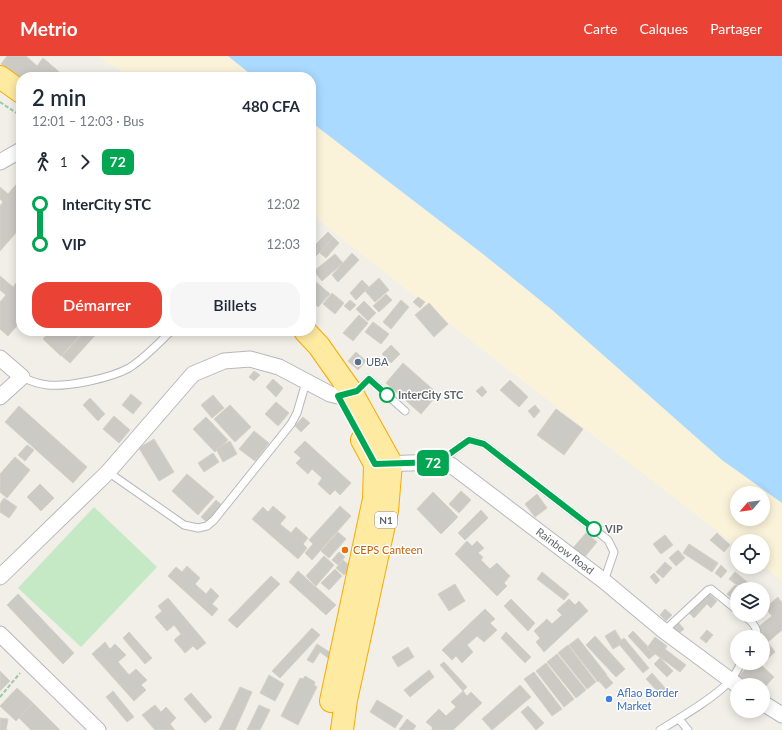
<!DOCTYPE html>
<html lang="fr">
<meta charset="utf-8">
<style>
:root{--surface:#fff;--page:#f6f6f7;--text:#1f2937;--muted:#747a83;--accent:#ea4335}
body{margin:0;font-family:Lato,sans-serif;background:var(--page);color:var(--text);height:100vh;display:flex;flex-direction:column;font-size:15px;white-space:nowrap}
*{box-sizing:border-box;margin:0}
p{font-size:13px;color:var(--muted)}
.icon{flex:none;width:22px;height:22px;fill:none;stroke:currentColor;stroke-width:2;stroke-linecap:round;stroke-linejoin:round}
.map{position:relative;flex:1;overflow:hidden}
.drawer{position:absolute;left:16px;top:16px;width:300px;height:264px;display:flex;flex-direction:column;background:var(--surface);border-radius:16px;box-shadow:0 2px 10px #0003}
.drawer>*{flex:none}
.badge{padding:0 8px;border-radius:6px;font-size:14px;line-height:26px}
.needle{width:26px;rotate:242deg}
.controls{position:absolute;left:730px;top:430px;display:grid;gap:8px}
.controls a{display:grid;place-items:center;width:40px;height:40px;border-radius:50%;background:var(--surface);box-shadow:0 2px 10px #0003;font-size:20px}
.map>.badge{position:absolute;translate:-50% -50%;box-shadow:0 0 0 2px #fff}
.legs{display:flex;align-items:center;gap:6px;height:44px;padding:0 16px;font-size:13px}
.legs p{margin-inline-start:auto}
.headline{display:flex;align-items:center;justify-content:space-between;height:68px;padding:0 16px}
h1{font-size:22px;font-weight:600;line-height:30px}
.cta{display:flex;gap:8px;margin-top:auto;padding:8px 16px}
.cta a{flex:1;height:46px;border-radius:16px;background:var(--accent);color:#fff;font-size:16px;font-weight:600;line-height:46px;text-align:center}
.cta a+a{background:var(--page);color:var(--text)}
ul{padding:0 16px;list-style:none}
li{display:flex;align-items:center;gap:14px;height:40px;font-size:15px}
li i{display:grid;place-items:center;width:6px;height:100%;margin:0 5px;background:currentColor}
li i::after{content:'';width:10px;height:10px;margin:-5px;border:3px solid;border-radius:50%;background:var(--surface)}
li p{margin-inline-start:auto}
li:first-child i{background:linear-gradient(#0000 50%,currentColor 0)}
li:last-child i{background:linear-gradient(currentColor 50%,#0000 0)}
header{display:flex;align-items:center;gap:24px;box-sizing:border-box;height:56px;padding:0 20px;background:var(--accent);color:#fff}
header strong{font-size:19px}
nav{display:flex;gap:22px;margin-inline-start:auto;font-size:14px}
.map>svg:first-child{display:block}
.green{fill:#c5e8c5}
.sand{fill:#fbf3d9;fill-rule:evenodd}
.water{fill:#aadaff}
.building{fill:#cccac5;stroke:#d6d1c6}
.lines{fill:none;stroke-linecap:round;stroke-linejoin:round}
.service-casing{stroke:#b5b8bc;stroke-width:9}
.minor-casing{stroke:#b5b8bc;stroke-width:17}
.trunk-casing{stroke:#f9ab00;stroke-width:24}
.path{stroke:#9cc7a9;stroke-width:2;stroke-dasharray:4 2;stroke-linecap:butt}
.service{stroke:#fff;stroke-width:7}
.minor{stroke:#fff;stroke-width:15}
.trunk{stroke:#feeaa1;stroke-width:22}
.line-1-casing{stroke:#fff;stroke-width:9}
.line-1{stroke:#00a651;stroke-width:6}
.service-dot{fill:#5c6f8a;stroke:#fff;stroke-width:1.5}
.stop-1-dot{fill:#fff;stroke:#00a651;stroke-width:2}
.food-dot{fill:#e8710a;stroke:#fff;stroke-width:1.5}
.shop-dot{fill:#3f7fe0;stroke:#fff;stroke-width:1.5}
.labels{text-anchor:middle;stroke-width:3;stroke-linejoin:round;paint-order:stroke}
.shield{fill:#fff;stroke:#8f9295;stroke-width:1}
.shield-label{font-size:10px;font-weight:bold;fill:#5f6368}
.service-label{font-size:11px;fill:#4e5e75;stroke:#fff;text-anchor:start}
.stop-label{font-size:11px;font-weight:bold;fill:#5f6368;stroke:#fff;text-anchor:start}
.food-label{font-size:11px;fill:#c56008;stroke:#fff;text-anchor:start}
.street-label{font-size:11px;fill:#5f6368;stroke:#fff}
.shop-label{font-size:11px;fill:#366cbe;stroke:#fff;text-anchor:start}
</style>
<header>
<strong>Metrio</strong>
<nav><a>Carte</a><a>Calques</a><a>Partager</a></nav>
</header>
<div class="map">
<svg width="782" height="674" viewBox="0 0 782 674">
<rect width="100%" height="100%" fill="#f1efe8"/>
<!-- green -->
<path class="green" d="M94,451L157,511L81,591L18,532Z"/>
<!-- sand -->
<g class="sand">
<path d="M98,0H228L254,21H128Z"/>
<path d="M311,66L483,198L551,253L722,404L782,447V525L763,510V485H737V490L502,309L311,158ZM737,437H763V463H737Z"/>
</g>
<!-- water -->
<path class="water" d="M228,0H782V447L722,404L551,253L483,198L311,66V21H254Z"/>
<!-- building -->
<g class="building">
<path d="M7,0H26L37,10L43,2L65,21H21V25L1,8Z"/>
<path d="M21,123V171L0,195V150L3,146L0,143V131L8,138Z"/>
<path d="M328,176L334,182L314,202L311,198V193Z"/>
<path d="M333,181L339,187L326,202L320,197Z"/>
<path d="M352,197L359,204L338,226L332,219Z"/>
<path d="M335,198L343,207L322,225L314,215Z"/>
<path d="M0,220L13,231L21,221V265L8,280L0,273V246L6,239L0,234Z"/>
<path d="M379,222L389,234L375,246L365,235Z"/>
<path d="M362,224L369,231L356,244L350,237Z"/>
<path d="M315,225L330,238L318,251L311,244V229Z"/>
<path d="M332,237L344,247L335,258L323,248Z"/>
<path d="M386,238L392,244L379,256L373,250Z"/>
<path d="M418,241L425,246L420,252L413,246Z"/>
<path d="M350,244L356,249L350,255L344,250Z"/>
<path d="M401,244L409,251L391,273L383,266Z"/>
<path d="M364,245L376,257L368,265L356,253Z"/>
<path d="M429,247L448,268L434,281L415,259Z"/>
<path d="M359,259L368,267L353,285L343,277Z"/>
<path d="M373,266L389,278L381,288L365,276Z"/>
<path d="M50,275H84L61,300L43,283Z"/>
<path d="M85,275H99L70,307L62,300Z"/>
<path d="M391,289L400,298L391,307L382,298Z"/>
<path d="M356,296L366,305L358,314L348,305Z"/>
<path d="M403,307L438,338L421,358L386,327Z"/>
<path d="M254,315L260,319L254,325L249,321Z"/>
<path d="M273,323L283,332L276,341L266,331Z"/>
<path d="M510,324L528,341L519,351L500,334Z"/>
<path d="M482,330L487,336L482,341L476,335Z"/>
<path d="M131,338L142,347L133,358L122,349Z"/>
<path d="M213,339L224,352L212,362L201,349Z"/>
<path d="M90,342L105,358L98,365L83,349Z"/>
<path d="M276,346L289,357L278,370L265,358Z"/>
<path d="M230,349L251,371L235,386L214,363Z"/>
<path d="M535,349L540,355L534,362L528,355Z"/>
<path d="M19,350L87,411L73,427L5,366Z"/>
<path d="M556,353L583,373L564,399L537,379Z"/>
<path d="M114,360L130,374L119,387L103,373Z"/>
<path d="M206,361L228,384L215,396L193,373Z"/>
<path d="M303,361L310,367L301,376L295,370Z"/>
<path d="M254,375L269,387L255,405L239,393Z"/>
<path d="M154,383L174,416L159,425L139,392Z"/>
<path d="M230,385L237,398L223,406L216,393Z"/>
<path d="M305,385L351,427L340,439L335,434L330,439L318,428L322,422L312,413L308,418L296,407L301,402L294,396Z"/>
<path d="M27,389L34,394L25,405L18,399Z"/>
<path d="M213,397L219,406L204,416L198,407Z"/>
<path d="M15,401L30,414L7,442L0,436V418Z"/>
<path d="M187,418L214,441L198,459L172,435Z"/>
<path d="M40,428L54,442L41,455L27,441Z"/>
<path d="M461,435L471,444L459,457L449,448Z"/>
<path d="M433,436L458,461L441,478L417,453Z"/>
<path d="M537,438L547,452L535,461L525,448Z"/>
<path d="M4,442L17,451L9,462L0,456V448Z"/>
<path d="M216,444L224,451L209,468L201,461Z"/>
<path d="M273,450L286,461L280,468L291,477L296,471L308,482L303,488L307,492L298,503L252,463L263,451L268,456Z"/>
<path d="M340,450L351,460L312,504L305,497L313,488L309,484Z"/>
<path d="M481,454L488,462L465,484L458,477Z"/>
<path d="M338,476L346,483L329,502L321,495Z"/>
<path d="M586,477L597,486L583,503L572,493Z"/>
<path d="M717,477L730,489L724,496L710,484Z"/>
<path d="M665,479L673,489L661,498L653,488Z"/>
<path d="M467,485L472,490L477,485L484,492L478,497L483,501L481,504L490,513L497,507L510,520L504,527L507,530L497,540L455,498Z"/>
<path d="M689,488L718,507L712,516L683,497Z"/>
<path d="M678,494L685,502L676,510L669,502Z"/>
<path d="M339,496L345,501L338,509L332,504Z"/>
<path d="M324,500L334,509L316,530L306,520Z"/>
<path d="M343,504L351,511L344,519L336,512Z"/>
<path d="M665,506L672,512L663,522L656,516Z"/>
<path d="M721,509L727,515L721,522L715,517Z"/>
<path d="M187,510L200,522L195,528L206,538L211,532L219,540L212,548L218,553L212,560L168,520L176,511L182,516Z"/>
<path d="M335,513L342,520L329,534L321,527Z"/>
<path d="M298,515L336,549L326,559L289,526Z"/>
<path d="M542,516L569,538L564,544L537,523Z"/>
<path d="M735,516L756,533H742L729,523Z"/>
<path d="M654,517L660,524L656,528L650,521Z"/>
<path d="M271,520L280,528L237,572L228,564Z"/>
<path d="M455,528L465,545L449,555L438,538Z"/>
<path d="M735,529L741,533H737L736,546L727,538Z"/>
<path d="M706,535L717,545L711,552L707,548L694,562L687,555Z"/>
<path d="M18,538L74,597L63,608L7,549Z"/>
<path d="M778,541L782,547V574L768,586L757,572L772,560L765,552Z"/>
<path d="M168,542L206,587L197,594L193,590L185,597L174,584L181,578L174,569L167,575L155,561L162,555L158,550Z"/>
<path d="M511,543L535,567L528,575L504,550Z"/>
<path d="M569,543L575,549L579,545L588,555L544,596L536,586L540,582L534,575L547,563L552,568L562,559L557,554Z"/>
<path d="M485,553L495,563L490,567L497,574L484,586L477,580L467,589L473,596L462,607L456,600L452,604L442,594Z"/>
<path d="M665,553L672,559L666,565L660,559Z"/>
<path d="M677,565L684,573L678,578L671,571Z"/>
<path d="M312,572L320,579L280,622L272,615Z"/>
<path d="M615,574L623,587L613,593L605,580Z"/>
<path d="M707,574L713,579L706,587L700,582Z"/>
<path d="M633,575L655,598L649,603L628,580Z"/>
<path d="M129,576L152,602L145,608L123,582Z"/>
<path d="M506,576L531,601L525,607L501,582Z"/>
<path d="M595,580L625,613L616,621L586,589Z"/>
<path d="M655,581L667,590L665,593L686,609L680,616L647,592Z"/>
<path d="M578,582L607,619L598,626L569,589Z"/>
<path d="M624,582L649,612L643,617L618,587Z"/>
<path d="M766,584L775,596L767,603L763,599V587Z"/>
<path d="M105,586L110,593L115,588L126,599L118,606L129,619L136,613L147,624L141,629L146,634L134,645L92,598Z"/>
<path d="M317,588L331,597L328,602L320,596L313,607L307,604Z"/>
<path d="M568,589L596,626L587,633L558,597Z"/>
<path d="M408,591L414,601L398,611L392,601Z"/>
<path d="M557,598L586,634L576,642L547,606Z"/>
<path d="M660,602L673,615L667,621L654,608Z"/>
<path d="M444,606L467,631L463,635L440,609Z"/>
<path d="M546,607L574,643L564,651L536,615Z"/>
<path d="M751,607H759L774,621L763,633V629H747L738,621Z"/>
<path d="M429,614L434,621L410,641L404,634Z"/>
<path d="M0,615L10,625L0,635Z"/>
<path d="M534,616L562,653L552,660L524,623Z"/>
<path d="M652,617L666,633L660,638L646,623Z"/>
<path d="M269,619L284,628L275,645L260,637Z"/>
<path d="M606,619L613,627L606,633L599,625Z"/>
<path d="M305,620L315,626L314,629L317,631L298,669L281,660L300,622L303,623Z"/>
<path d="M520,629L531,641L492,674L482,663Z"/>
<path d="M240,631L252,636L235,674H219Z"/>
<path d="M17,632L33,647L16,665L0,650Z"/>
<path d="M113,635L134,661L127,666L106,641Z"/>
<path d="M463,635L467,640L471,636L482,647L453,674H431L433,672L426,666L439,653L446,660L456,651L451,646Z"/>
<path d="M191,637L212,661L205,667L184,643Z"/>
<path d="M377,644L403,660L395,672L370,656Z"/>
<path d="M33,647L60,674H31L19,662Z"/>
<path d="M155,649L161,656L166,651L176,662L170,668L175,674H155L142,659Z"/>
<path d="M259,649L270,654L260,674H247Z"/>
<path d="M528,650L544,667L536,674L521,656Z"/>
<path d="M0,662L8,663L6,674H0Z"/>
<path d="M407,663L416,670L413,674H399Z"/>
</g>
<g class="lines">
<defs>
<g id="service">
<path d="M22,321C30,325 39,328 48,329C69,331 111,322 129,312C145,302 158,288 171,275"/>
<path d="M355,336L369,323L405,355"/>
<path d="M440,405L469,384L484,388L608,484L614,496L604,525"/>
<path d="M108,416L184,469L198,472L207,470L214,464L291,368L297,357L306,326"/>
<path d="M744,559C751,565 758,571 757,581"/>
<path d="M664,575L708,534L711,533L737,554"/>
<path d="M679,663L688,674"/>
<path d="M660,674C680,662 714,642 730,625C734,620 738,613 741,607"/>
</g>
<g id="minor">
<path d="M0,106L21,94"/>
<path d="M0,302L22,321L0,341"/>
<path d="M381,408L438,406L451,409L604,525L664,575L737,629"/>
<path d="M0,521L108,416L193,318L224,305L250,303L279,311L330,338L338,340L352,337"/>
<path d="M0,578L98,674"/>
<path d="M763,647L782,659"/>
</g>
<g id="trunk">
<path d="M0,21L21,36"/>
<path d="M305,275L319,290L352,337L391,407L387,455L346,644L342,674"/>
<path d="M331,645L374,443L375,408L362,384"/>
</g>
</defs>
<!-- service casing -->
<use href="#service" class="service-casing"/>
<!-- minor casing -->
<use href="#minor" class="minor-casing"/>
<!-- trunk casing -->
<use href="#trunk" class="trunk-casing"/>
<!-- path -->
<g class="path">
<path d="M0,46L21,60"/>
<path d="M0,641L20,617"/>
</g>
<!-- service -->
<use href="#service" class="service"/>
<!-- minor -->
<use href="#minor" class="minor"/>
<!-- trunk -->
<use href="#trunk" class="trunk"/>
</g>
<g class="lines">
<defs>
<path id="line-1" d="M387,339L369,323L357,335L338,340L375,408L438,406L469,384L484,388L594,473"/>
</defs>
<!-- line-1 casing -->
<use href="#line-1" class="line-1-casing"/>
<!-- line-1 -->
<use href="#line-1" class="line-1"/>
</g>
<!-- markers -->
<circle class="service-dot" cx="358" cy="306" r="4"/>
<g class="stop-1-dot">
<circle cx="387" cy="339" r="7"/>
<circle cx="594" cy="473" r="7"/>
</g>
<circle class="food-dot" cx="345" cy="494" r="4"/>
<circle class="shop-dot" cx="609" cy="643" r="4"/>
<g class="labels">
<!-- shield labels -->
<rect class="shield" x="375" y="456" width="22" height="16" rx="3"/>
<g class="shield-label">
<text x="386" y="468">N1</text>
</g>
<!-- service labels -->
<g class="service-label">
<text x="366" y="310">UBA</text>
</g>
<!-- stop labels -->
<g class="stop-label">
<text x="398" y="343">InterCity STC</text>
<text x="605" y="477">VIP</text>
</g>
<!-- food labels -->
<g class="food-label">
<text x="353" y="498">CEPS Canteen</text>
</g>
<!-- street labels -->
<g class="street-label">
<text transform="translate(565 495) rotate(37)" y="4">Rainbow Road</text>
</g>
<!-- shop labels -->
<g class="shop-label">
<text x="617" y="641">Aflao Border<tspan x="617" dy="13">Market</tspan></text>
</g>
</g>
</svg>
<div class="controls">
<a><svg class="needle" viewBox="-14 -14 28 28"><path d="M0-13l5 13h-10z" fill="#e53935"/><path d="M0 13l5-13h-10z" fill="#747a83"/></svg></a>
<a><svg class="icon" aria-label="locate" viewBox="0 0 24 24"><circle cx="12" cy="12" r="6"/><path d="M12 2v4M12 18v4M2 12h4M18 12h4"/></svg></a>
<a><svg class="icon" aria-label="layers" viewBox="0 0 24 24"><path d="M12 4l9 5-9 5-9-5zM3 14l9 5 9-5"/></svg></a>
<a>+</a>
<a>−</a>
</div>
<b class="badge" style="left:433px;top:407px;background:#00a651;color:#fff">72</b>
<section class="drawer">
<div class="headline"><div><h1>2 min</h1><p>12:01 – 12:03 · Bus</p></div><b>480 CFA</b></div>
<div class="legs"><svg class="icon" aria-label="walk" viewBox="0 0 24 24"><circle cx="13" cy="4" r="2"/><path d="M13 8l-2 6 4 7M11 14l-3 7M7 12l3-4h3l4 4"/></svg>1<svg class="icon" aria-label="forward" viewBox="0 0 24 24"><path d="M9 5l7 7-7 7"/></svg><b class="badge" style="background:#00a651;color:#fff">72</b></div>
<ul>
<li><i style="color:#00a651"></i><b>InterCity STC</b><p>12:02</p></li>
<li><i style="color:#00a651"></i><b>VIP</b><p>12:03</p></li>
</ul>
<div class="cta"><a>Démarrer</a><a>Billets</a></div>
</section>
</div>
